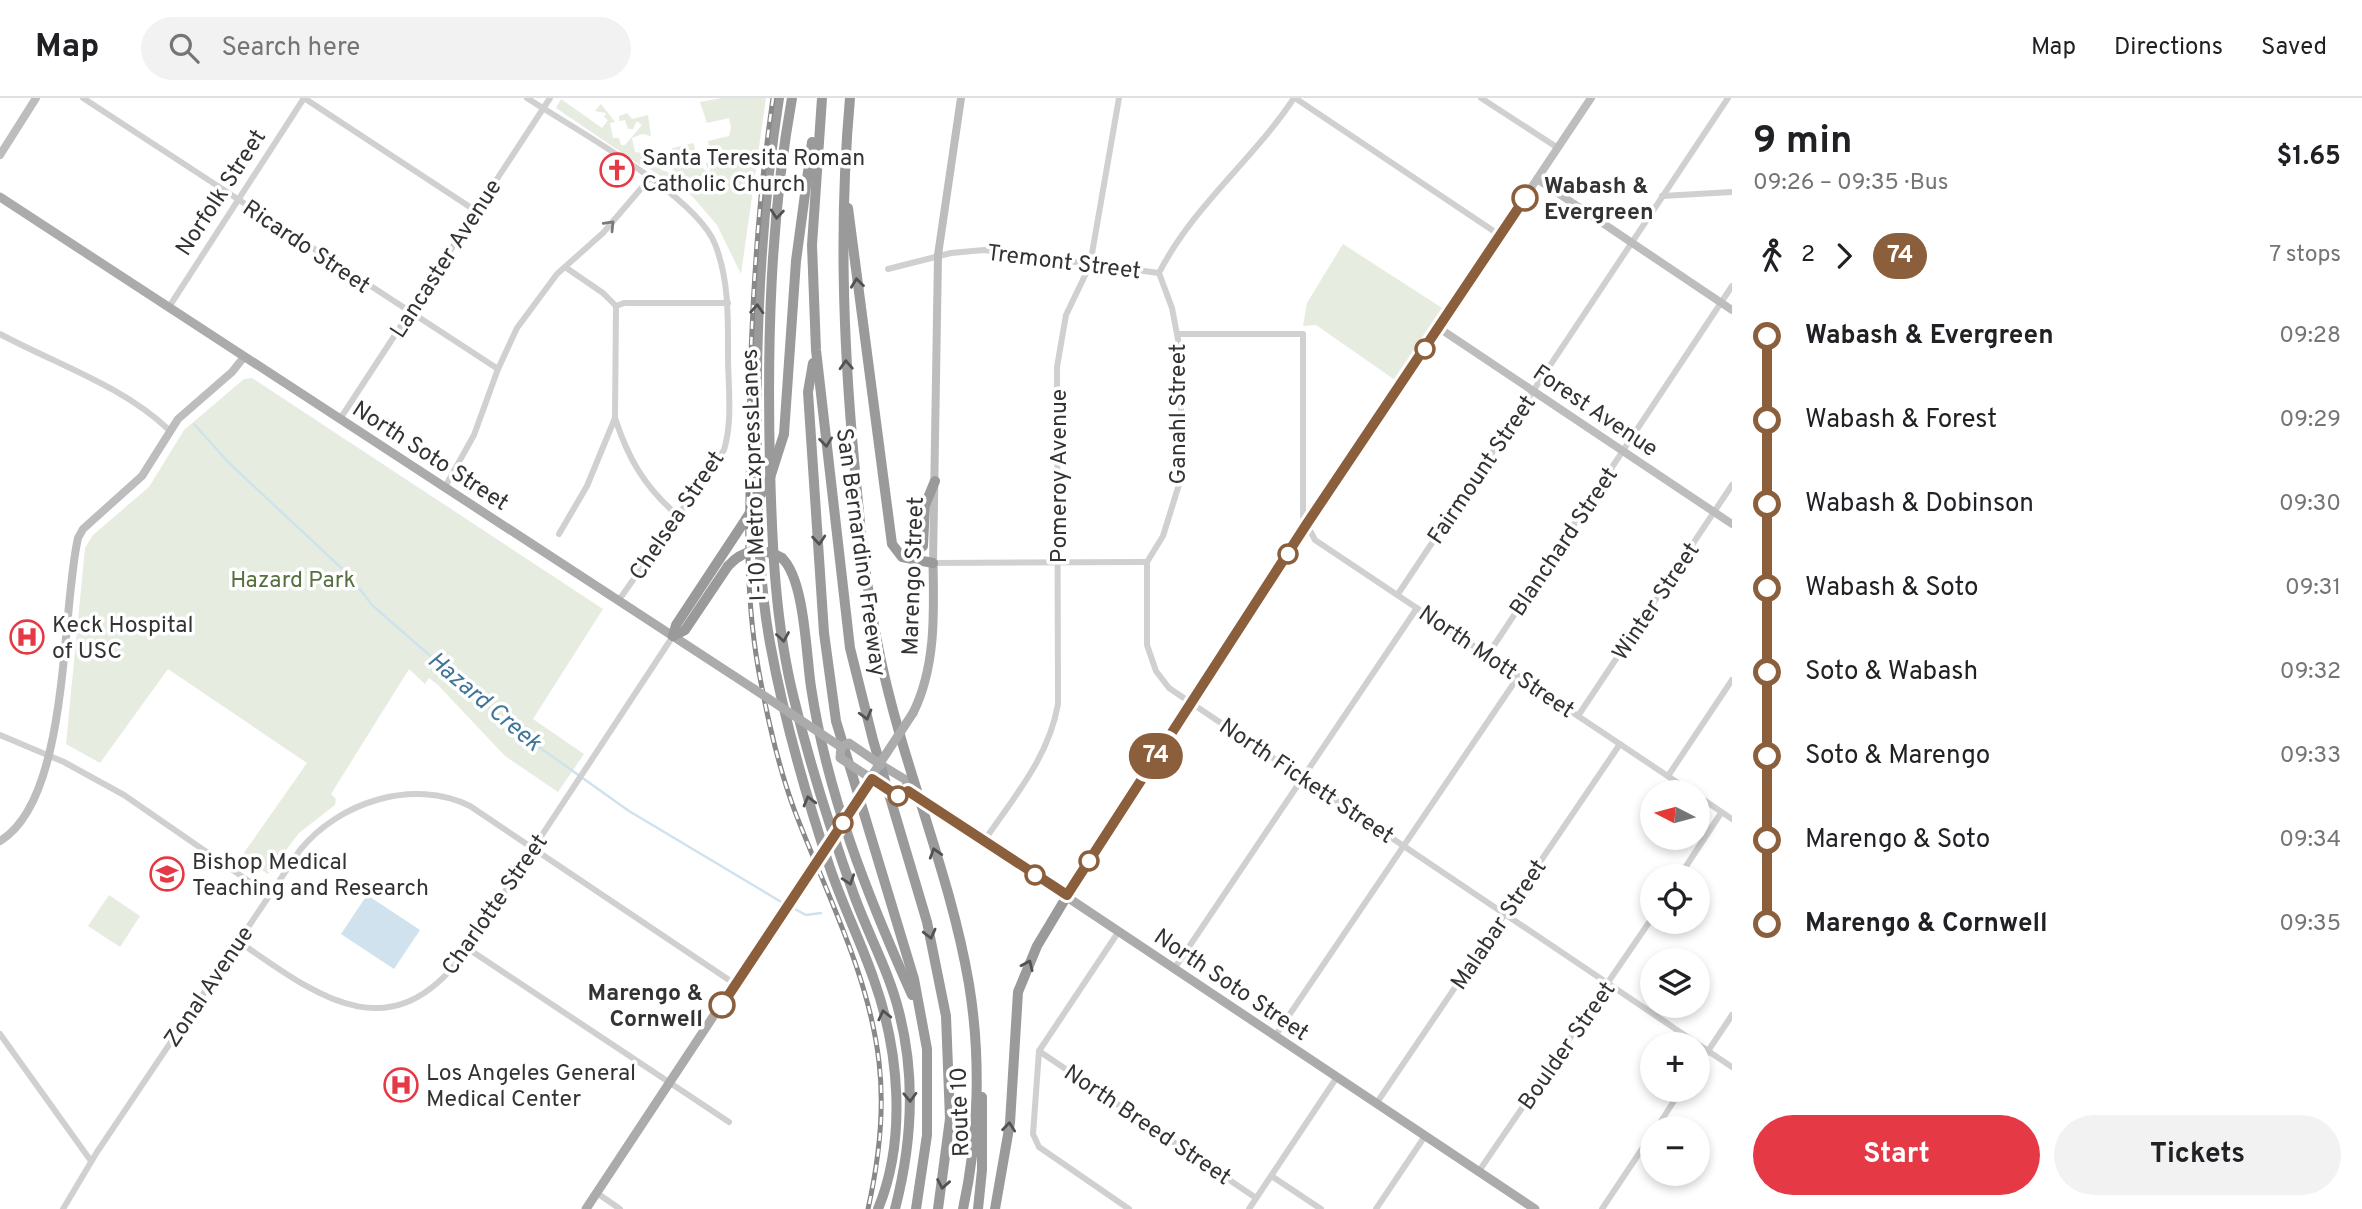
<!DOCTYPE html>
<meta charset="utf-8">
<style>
:root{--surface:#fff;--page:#f2f2f2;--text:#202124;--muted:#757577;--line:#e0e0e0;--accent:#e63946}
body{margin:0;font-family:Overpass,sans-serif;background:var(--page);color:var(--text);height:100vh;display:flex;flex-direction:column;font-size:26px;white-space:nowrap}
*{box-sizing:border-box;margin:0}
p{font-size:23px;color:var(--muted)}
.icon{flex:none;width:38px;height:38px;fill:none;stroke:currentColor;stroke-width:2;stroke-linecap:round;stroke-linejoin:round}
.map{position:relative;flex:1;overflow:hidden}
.sheet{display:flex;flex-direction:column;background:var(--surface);width:630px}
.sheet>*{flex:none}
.badge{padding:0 14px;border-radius:23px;font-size:24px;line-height:46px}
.needle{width:46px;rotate:276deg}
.controls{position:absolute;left:1640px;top:682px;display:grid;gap:14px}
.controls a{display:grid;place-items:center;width:70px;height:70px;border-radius:50%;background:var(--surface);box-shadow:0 4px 10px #0003;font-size:35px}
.map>.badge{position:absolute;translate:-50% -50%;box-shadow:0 0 0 4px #fff}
.legs{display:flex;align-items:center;gap:10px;height:77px;padding:0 21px;font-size:23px}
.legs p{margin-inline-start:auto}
.head{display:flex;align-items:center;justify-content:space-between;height:119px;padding:0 21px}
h1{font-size:38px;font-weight:700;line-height:52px}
.button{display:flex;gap:14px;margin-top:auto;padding:14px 21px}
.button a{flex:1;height:80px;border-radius:42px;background:var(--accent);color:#fff;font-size:28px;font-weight:700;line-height:80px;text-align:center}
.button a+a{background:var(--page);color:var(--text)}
ul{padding:0 21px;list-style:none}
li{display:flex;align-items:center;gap:24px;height:84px;font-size:26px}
li i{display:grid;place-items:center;width:10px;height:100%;margin:0 9px;background:currentColor}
li i::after{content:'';width:18px;height:18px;margin:-9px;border:5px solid;border-radius:50%;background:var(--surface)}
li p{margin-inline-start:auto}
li:first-child i{background:linear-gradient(#0000 50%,currentColor 0)}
li:last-child i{background:linear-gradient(currentColor 50%,#0000 0)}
header{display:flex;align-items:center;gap:42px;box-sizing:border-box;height:98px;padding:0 35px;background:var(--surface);border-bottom:2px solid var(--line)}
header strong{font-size:33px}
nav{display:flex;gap:38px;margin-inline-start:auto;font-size:24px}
.search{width:490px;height:63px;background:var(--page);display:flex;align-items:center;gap:18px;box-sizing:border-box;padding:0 24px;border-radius:38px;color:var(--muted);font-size:26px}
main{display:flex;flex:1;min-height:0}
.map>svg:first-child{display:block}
.green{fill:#e6ecdf}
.water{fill:#cfe2ee}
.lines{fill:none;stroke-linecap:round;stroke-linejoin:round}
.stream{stroke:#cfe2ee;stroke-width:2.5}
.street{stroke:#d0d0d0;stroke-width:6}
.secondary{stroke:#bdbdbd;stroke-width:8}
.primary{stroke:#ababab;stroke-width:9}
.highway{stroke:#9a9a9a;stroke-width:10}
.rail-casing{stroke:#888;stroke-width:5}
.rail{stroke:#fff;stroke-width:2.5;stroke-dasharray:8;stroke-linecap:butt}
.primary-bridge{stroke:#ababab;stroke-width:9}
.highway-bridge{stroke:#9a9a9a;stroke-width:10}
.oneway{stroke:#525252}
.oneway2{stroke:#7a7a7a}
.line-1-casing{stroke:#fff;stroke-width:16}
.line-1{stroke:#8b5e3c;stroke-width:10}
.stop-1-dot{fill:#fff;stroke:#8b5e3c;stroke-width:3.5}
.labels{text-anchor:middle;stroke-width:7;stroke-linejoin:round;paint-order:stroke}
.poi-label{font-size:23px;fill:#333;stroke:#fff;text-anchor:start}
.stop-label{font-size:23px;font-weight:bold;fill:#333;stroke:#fff;text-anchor:start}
.street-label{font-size:23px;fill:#333;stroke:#fff}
.park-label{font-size:23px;fill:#56703f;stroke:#fff}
.water-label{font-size:24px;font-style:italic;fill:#3f7597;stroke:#fff}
</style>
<header>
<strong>Map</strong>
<div class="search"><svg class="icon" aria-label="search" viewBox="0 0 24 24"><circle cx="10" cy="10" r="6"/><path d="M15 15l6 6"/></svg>Search here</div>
<nav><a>Map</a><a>Directions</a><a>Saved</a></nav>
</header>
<main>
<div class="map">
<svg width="1732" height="1111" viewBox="0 0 1732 1111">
<rect width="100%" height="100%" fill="#fff"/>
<!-- green -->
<g class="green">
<path d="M722,0H766L741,176L717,127L692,98L648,70L657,57L661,72L671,75L677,65L672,50L694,45L697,66H702L704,72L709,73L711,71L707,70L706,65L712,63L708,43L729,38L731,30L729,20L707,25L700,4Z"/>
<path d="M561,1L602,30L608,22L604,19L606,15L595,13L601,6L615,24L610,25L613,40H619L621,47H625L642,27L637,23L633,31H628L625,22L619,23V18L627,15L632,21L648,17L651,38L642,36L632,40L635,54L643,55L644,60L640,67L556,10Z"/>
<path d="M1343,146L1442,210L1395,282L1316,227L1303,228L1307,205Z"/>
<path d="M252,280L603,511L533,621L584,656L558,694L505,658L438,587L429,580L425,586L409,571L331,696L336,701L335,707L299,735L268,776L241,759L307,665L168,571L100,665L66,646L85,450L93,437L149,389L184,332L244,281Z"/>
<path d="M109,797L140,818L120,849L88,828Z"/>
</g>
<!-- water -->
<path class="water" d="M367,797L420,832L394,871L341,836Z"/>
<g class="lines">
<!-- stream -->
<g class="stream">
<path d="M194,326L229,365L350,478L372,507L515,632L629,713L783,805"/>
<path d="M789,808L806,817L821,815"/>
</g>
<!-- street -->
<g class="street">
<path d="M83,0L498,271"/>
<path d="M304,0L476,113"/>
<path d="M527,0C574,31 696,97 715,146C729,182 728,218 728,257C728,288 733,322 724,352L619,502"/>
<path d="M1294,0C1253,62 1193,108 1159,175L1172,210L1181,257V380L1163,438L1147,464V547L1156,573L1169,590L1732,969"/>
<path d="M1295,0L1501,138"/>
<path d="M1481,0L1558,50"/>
<path d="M1662,98L1732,94"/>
<path d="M565,169L603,195L616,208L624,205H728"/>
<path d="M888,171L951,155L984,152L1159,175"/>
<path d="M169,209L304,0"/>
<path d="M0,236C56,266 123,288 169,332"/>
<path d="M1178,236H1303V419L1315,442L1693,695"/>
<path d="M615,320C628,360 644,388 676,416"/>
<path d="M340,321L550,0"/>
<path d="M445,389L474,337L498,271L517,230L557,176L603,135L650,80"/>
<path d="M559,436L587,388L615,320L616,208"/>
<path d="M933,465L1147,464"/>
<path d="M1398,496L1728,0"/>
<path d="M1487,558L1732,188"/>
<path d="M1578,618L1732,387"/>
<path d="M0,637L64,664L124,697L269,797"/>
<path d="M1668,678L1732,582"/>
<path d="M1698,698L1732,721"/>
<path d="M984,743C1014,699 1049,659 1058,606L1057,269L1066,217L1090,167L1119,0"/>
<path d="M1679,779L1721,715"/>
<path d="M1119,833L1039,953L1033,1036L1039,1049L1129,1111"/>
<path d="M238,843C315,896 388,956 463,857L673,538"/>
<path d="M467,850L729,1024"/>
<path d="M1174,871L1417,510"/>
<path d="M0,936L91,1063"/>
<path d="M1275,938L1518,579"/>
<path d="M1039,953L1256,1100"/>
<path d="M1698,968L1732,917"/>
<path d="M1376,1006L1620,646"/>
<path d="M1656,1031L1681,992"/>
<path d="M1479,1073L1652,820"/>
<path d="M1273,1079L1321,1111"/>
<path d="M597,1095L620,1111"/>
<path d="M63,1111L97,1054L300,752C339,704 413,680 470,708L735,886"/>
<path d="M1249,1111L1337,979"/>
<path d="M1376,1111L1425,1038"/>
<path d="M1602,1111L1652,1036"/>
</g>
<!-- secondary -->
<g class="secondary">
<path d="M0,57L36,0"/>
<path d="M1537,81L1732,212"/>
<path d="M1439,230L1732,426"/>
<path d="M933,465L938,157L961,0"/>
<path d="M0,743C70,701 61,514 78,440L83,431L142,378L178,321L232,274L244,259"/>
<path d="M1067,798L1306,427L1591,0"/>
</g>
<!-- primary -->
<g class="primary">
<path d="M0,99L754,591"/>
<path d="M913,615C936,569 934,515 933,465"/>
<path d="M881,667L906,682L908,693"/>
<path d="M944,717L1535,1111"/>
<path d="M586,1111L769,834"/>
</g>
<!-- highway -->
<g class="highway">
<path d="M779,0C760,121 755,241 757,363C758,424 759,485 770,545C784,621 806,698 830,770C843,808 861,844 874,882C899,952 907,1041 878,1111"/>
<path d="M792,0C770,122 767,246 770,369C772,446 775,525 794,601C810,667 831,733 854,797C868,836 889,873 899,914C916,980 912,1046 895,1111"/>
<path d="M822,0L812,147L816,252L850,550L873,642L927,824L946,918L950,1021L938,1111"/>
<path d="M850,0C839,122 843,240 854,362C860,427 866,493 880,558C903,669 950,774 969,886C981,959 979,1038 963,1111"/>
<path d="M848,110L892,446L902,459L933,465"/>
<path d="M813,265L808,294L824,535L836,623L914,881L927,951V1037L916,1111"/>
<path d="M784,336L796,163L812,44"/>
<path d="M903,458L913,457L923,448L925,407L935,383"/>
<path d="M782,460C805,482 806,557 811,589C827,696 868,799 912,897"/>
<path d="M673,538L676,527L746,421"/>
<path d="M673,538L685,532L728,468"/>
<path d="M978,1111L982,1072V999"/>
<path d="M995,1111L1010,1025L1018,894L1037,848L1067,798"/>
</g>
<defs>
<path id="rail" d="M773,0C756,115 750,230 749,346C747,426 745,506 761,585C769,627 779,670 794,711C825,793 869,876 879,964C885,1014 879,1062 868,1111"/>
</defs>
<!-- rail casing -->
<use href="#rail" class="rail-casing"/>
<!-- rail -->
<use href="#rail" class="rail"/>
<!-- primary-bridge -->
<g class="primary-bridge">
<path d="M754,591L841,649L849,645L881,667"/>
<path d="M841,649L840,660L898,698L908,693L944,717"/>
<path d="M769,834L913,615"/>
</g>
<!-- highway-bridge -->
<g class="highway-bridge">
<path d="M746,421L769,383L784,336"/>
<path d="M728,468C743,451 762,449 782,460"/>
</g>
</g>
<!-- one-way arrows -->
<defs><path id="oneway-chevron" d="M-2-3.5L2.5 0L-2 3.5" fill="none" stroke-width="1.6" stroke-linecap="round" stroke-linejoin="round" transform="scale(1.75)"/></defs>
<g class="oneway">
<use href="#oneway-chevron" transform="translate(777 116) rotate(95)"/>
<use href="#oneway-chevron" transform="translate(857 185) rotate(-97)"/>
<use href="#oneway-chevron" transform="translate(757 211) rotate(-87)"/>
<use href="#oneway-chevron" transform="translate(846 267) rotate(-93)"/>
<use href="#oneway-chevron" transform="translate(826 344) rotate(84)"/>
<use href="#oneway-chevron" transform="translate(819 442) rotate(85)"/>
<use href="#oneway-chevron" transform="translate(783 539) rotate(81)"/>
<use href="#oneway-chevron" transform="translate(866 617) rotate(75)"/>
<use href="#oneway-chevron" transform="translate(809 703) rotate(-105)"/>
<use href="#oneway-chevron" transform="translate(935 755) rotate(-107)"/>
<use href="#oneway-chevron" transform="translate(849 782) rotate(71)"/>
<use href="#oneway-chevron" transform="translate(930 836) rotate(76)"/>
<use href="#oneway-chevron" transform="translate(1028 867) rotate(-66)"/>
<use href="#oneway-chevron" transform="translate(884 917) rotate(-103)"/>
<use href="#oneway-chevron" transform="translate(910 999) rotate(88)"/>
<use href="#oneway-chevron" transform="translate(1009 1029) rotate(-84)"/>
<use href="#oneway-chevron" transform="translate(943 1086) rotate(100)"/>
</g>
<use class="oneway2" href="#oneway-chevron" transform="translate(610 127) rotate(-46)"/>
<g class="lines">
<defs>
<path id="line-1" d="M722,907L872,681L898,698L908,693L1067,797L1306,427L1525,100"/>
</defs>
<!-- line-1 casing -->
<use href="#line-1" class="line-1-casing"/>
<!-- line-1 -->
<use href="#line-1" class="line-1"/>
</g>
<!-- icons -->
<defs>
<symbol id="church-ring" viewBox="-11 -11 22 22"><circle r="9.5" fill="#fff" stroke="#e63946" stroke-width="1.5"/><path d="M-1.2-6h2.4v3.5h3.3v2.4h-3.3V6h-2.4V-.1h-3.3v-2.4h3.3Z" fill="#e63946"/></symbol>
<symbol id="hospital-ring" viewBox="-11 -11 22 22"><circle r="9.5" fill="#fff" stroke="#e63946" stroke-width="1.5"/><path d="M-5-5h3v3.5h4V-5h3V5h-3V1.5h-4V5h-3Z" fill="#e63946"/></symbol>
<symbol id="university-ring" viewBox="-11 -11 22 22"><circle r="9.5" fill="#fff" stroke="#e63946" stroke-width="1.5"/><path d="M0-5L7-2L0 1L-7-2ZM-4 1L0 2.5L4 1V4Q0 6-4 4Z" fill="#e63946"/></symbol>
</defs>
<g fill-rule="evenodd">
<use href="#church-ring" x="598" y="53" width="38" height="38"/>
<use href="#hospital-ring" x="8" y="520" width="38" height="38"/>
<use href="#university-ring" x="148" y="757" width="38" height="38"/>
<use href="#hospital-ring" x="382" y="968" width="38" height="38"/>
</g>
<!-- markers -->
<g class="stop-1-dot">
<circle cx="1525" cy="100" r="12"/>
<circle cx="1425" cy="251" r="9"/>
<circle cx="1288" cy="456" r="9"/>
<circle cx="898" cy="698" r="9"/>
<circle cx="843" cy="725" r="9"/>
<circle cx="1089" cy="763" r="9"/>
<circle cx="1035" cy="777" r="9"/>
<circle cx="722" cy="907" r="12"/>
</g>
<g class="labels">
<!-- poi labels -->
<g class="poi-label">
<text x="642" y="67">Santa Teresita Roman<tspan x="642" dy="26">Catholic Church</tspan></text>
<text x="52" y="534">Keck Hospital<tspan x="52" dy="26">of USC</tspan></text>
<text x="192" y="771">Bishop Medical<tspan x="192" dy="26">Teaching and Research</tspan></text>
<text x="426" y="982">Los Angeles General<tspan x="426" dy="26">Medical Center</tspan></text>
</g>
<!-- stop labels -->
<g class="stop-label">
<text x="1544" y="95">Wabash &amp;<tspan x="1544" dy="26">Evergreen</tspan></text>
<text x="703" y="902" text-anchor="end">Marengo &amp;<tspan x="703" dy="26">Cornwell</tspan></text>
</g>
<!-- street labels -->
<g class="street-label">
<text transform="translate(220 94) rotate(-57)" y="8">Norfolk Street</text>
<text transform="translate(307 148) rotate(34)" y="8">Ricardo Street</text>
<text transform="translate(445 160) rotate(-57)" y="8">Lancaster Avenue</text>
<text transform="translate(1064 163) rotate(7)" y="8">Tremont Street</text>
<text transform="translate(1596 312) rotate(34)" y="8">Forest Avenue</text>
<text transform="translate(1177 316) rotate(-90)" y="8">Ganahl Street</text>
<text transform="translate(431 357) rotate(33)" y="8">North Soto Street</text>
<text transform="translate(1481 371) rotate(-56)" y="8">Fairmount Street</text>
<text transform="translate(753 377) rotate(-92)" y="8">I-10 Metro ExpressLanes</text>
<text transform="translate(1058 378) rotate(-90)" y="8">Pomeroy Avenue</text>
<text transform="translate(676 417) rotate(-56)" y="8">Chelsea Street</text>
<text transform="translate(1563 443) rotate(-56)" y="8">Blanchard Street</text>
<text transform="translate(862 454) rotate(82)" y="8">San Bernardino Freeway</text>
<text transform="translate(912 478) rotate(-88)" y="8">Marengo Street</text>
<text transform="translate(1655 503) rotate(-56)" y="8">Winter Street</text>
<text transform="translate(1497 563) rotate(34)" y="8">North Mott Street</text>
<text transform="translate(1307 682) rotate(34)" y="8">North Fickett Street</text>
<text transform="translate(494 806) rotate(-55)" y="8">Charlotte Street</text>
<text transform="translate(1498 826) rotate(-56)" y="8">Malabar Street</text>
<text transform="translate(1232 886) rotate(34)" y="8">North Soto Street</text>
<text transform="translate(208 888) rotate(-56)" y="8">Zonal Avenue</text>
<text transform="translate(1566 947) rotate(-55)" y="8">Boulder Street</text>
<text transform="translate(959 1014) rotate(-92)" y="8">Route 10</text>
<text transform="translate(1148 1026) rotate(34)" y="8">North Breed Street</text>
</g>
<!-- park labels -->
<g class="park-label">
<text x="293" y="489">Hazard Park</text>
</g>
<!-- water labels -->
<g class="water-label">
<text transform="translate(485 603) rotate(40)" y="8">Hazard Creek</text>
</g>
</g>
</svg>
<div class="controls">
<a><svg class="needle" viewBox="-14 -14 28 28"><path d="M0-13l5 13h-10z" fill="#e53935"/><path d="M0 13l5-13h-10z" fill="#757577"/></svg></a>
<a><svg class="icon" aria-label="locate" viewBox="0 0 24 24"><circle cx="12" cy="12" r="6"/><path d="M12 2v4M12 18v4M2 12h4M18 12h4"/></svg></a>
<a><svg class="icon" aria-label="layers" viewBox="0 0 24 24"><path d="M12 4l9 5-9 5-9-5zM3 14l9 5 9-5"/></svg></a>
<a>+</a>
<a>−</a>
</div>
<b class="badge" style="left:1156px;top:658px;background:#8b5e3c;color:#fff">74</b>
</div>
<section class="sheet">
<div class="head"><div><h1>9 min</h1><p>09:26 – 09:35 · Bus</p></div><b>$1.65</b></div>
<div class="legs"><svg class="icon" aria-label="walk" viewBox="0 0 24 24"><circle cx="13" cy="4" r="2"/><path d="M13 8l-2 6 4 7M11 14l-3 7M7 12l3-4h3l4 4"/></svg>2<svg class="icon" aria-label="forward" viewBox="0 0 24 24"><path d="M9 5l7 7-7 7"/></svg><b class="badge" style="background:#8b5e3c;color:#fff">74</b><p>7 stops</p></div>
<ul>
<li><i style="color:#8b5e3c"></i><b>Wabash &amp; Evergreen</b><p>09:28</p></li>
<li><i style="color:#8b5e3c"></i><span>Wabash &amp; Forest</span><p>09:29</p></li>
<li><i style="color:#8b5e3c"></i><span>Wabash &amp; Dobinson</span><p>09:30</p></li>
<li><i style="color:#8b5e3c"></i><span>Wabash &amp; Soto</span><p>09:31</p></li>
<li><i style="color:#8b5e3c"></i><span>Soto &amp; Wabash</span><p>09:32</p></li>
<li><i style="color:#8b5e3c"></i><span>Soto &amp; Marengo</span><p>09:33</p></li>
<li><i style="color:#8b5e3c"></i><span>Marengo &amp; Soto</span><p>09:34</p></li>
<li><i style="color:#8b5e3c"></i><b>Marengo &amp; Cornwell</b><p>09:35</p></li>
</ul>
<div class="button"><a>Start</a><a>Tickets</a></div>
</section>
</main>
